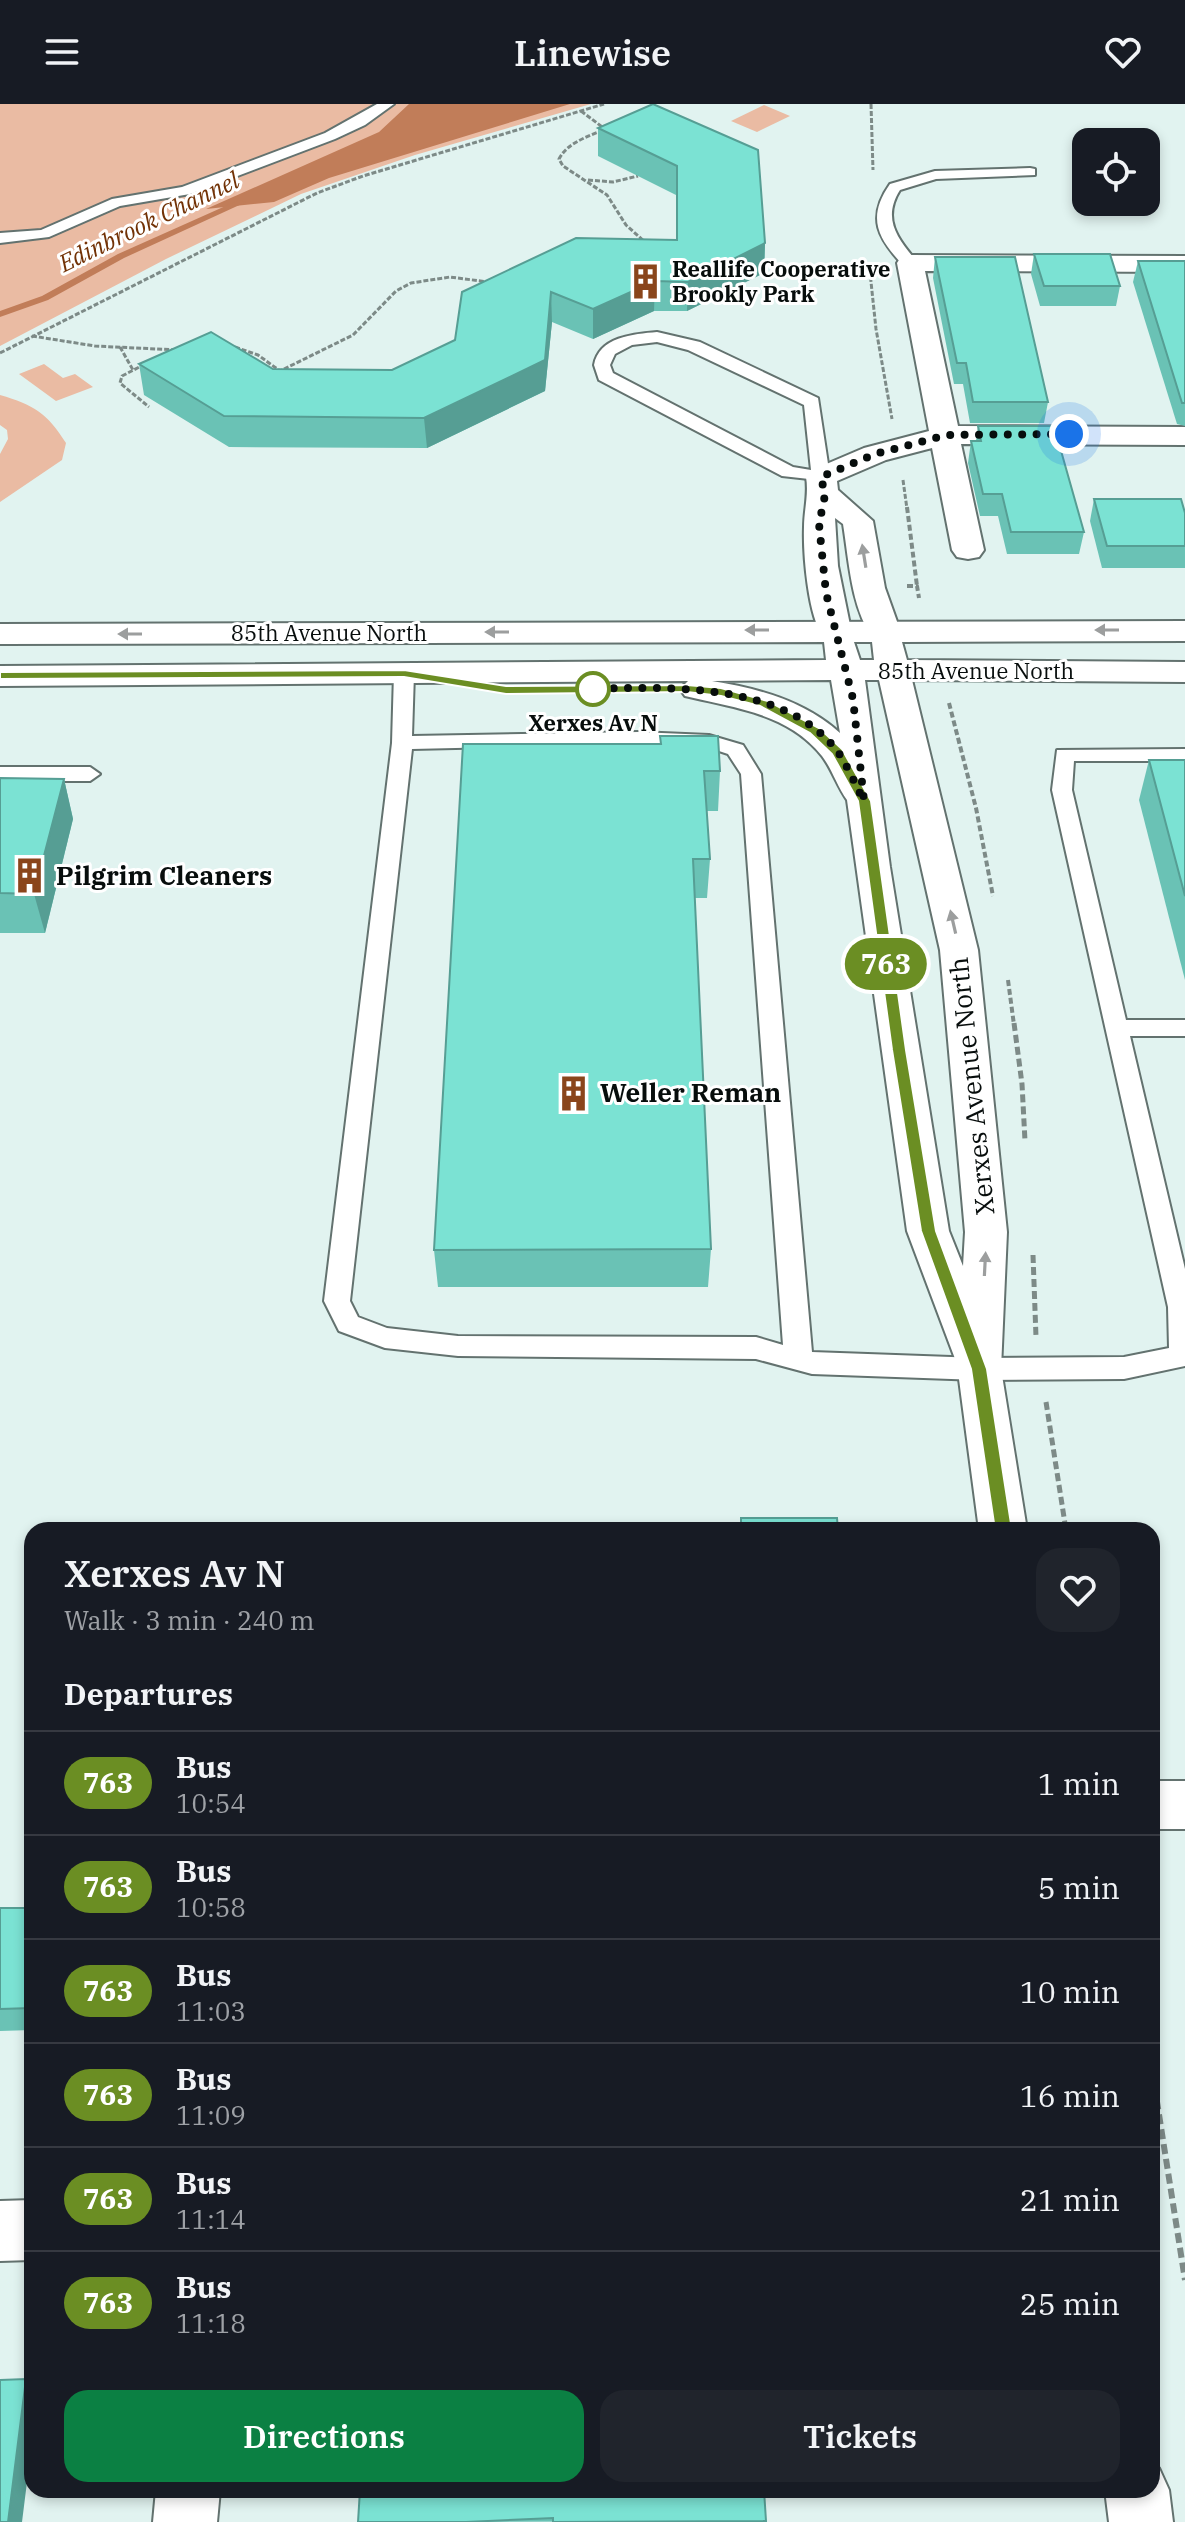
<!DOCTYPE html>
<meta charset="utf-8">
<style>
:root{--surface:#171b24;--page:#20242c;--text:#f1f3f6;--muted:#9ea1a6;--line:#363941;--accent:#0b8043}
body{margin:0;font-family:"IBM Plex Serif",serif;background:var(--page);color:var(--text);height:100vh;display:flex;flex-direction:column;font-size:30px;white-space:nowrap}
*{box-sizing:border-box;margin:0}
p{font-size:26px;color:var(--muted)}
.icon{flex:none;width:44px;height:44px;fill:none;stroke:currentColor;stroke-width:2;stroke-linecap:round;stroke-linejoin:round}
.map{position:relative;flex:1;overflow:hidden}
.drawer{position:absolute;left:24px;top:1418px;width:1136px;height:976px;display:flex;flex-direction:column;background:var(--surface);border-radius:24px;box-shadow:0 4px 12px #0003}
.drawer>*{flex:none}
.badge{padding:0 16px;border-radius:26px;font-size:28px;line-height:52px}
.tools{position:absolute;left:1072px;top:24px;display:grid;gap:16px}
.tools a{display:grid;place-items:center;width:88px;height:88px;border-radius:16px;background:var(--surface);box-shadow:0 4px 12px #0003;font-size:40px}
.you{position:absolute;width:40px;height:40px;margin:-20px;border:6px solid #fff;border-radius:50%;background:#1a73e8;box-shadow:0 0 0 12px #1a73e833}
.map>.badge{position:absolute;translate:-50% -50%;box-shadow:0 0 0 4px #fff}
h2{padding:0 40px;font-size:30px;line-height:72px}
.round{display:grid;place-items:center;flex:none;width:84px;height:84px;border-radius:24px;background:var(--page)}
.head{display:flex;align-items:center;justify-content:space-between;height:136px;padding:0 40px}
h1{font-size:38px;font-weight:600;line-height:60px}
.button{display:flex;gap:16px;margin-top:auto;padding:16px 40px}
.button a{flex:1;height:92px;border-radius:24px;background:var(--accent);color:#fff;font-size:32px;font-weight:600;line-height:92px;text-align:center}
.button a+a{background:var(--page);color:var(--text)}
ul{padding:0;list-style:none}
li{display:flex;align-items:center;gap:24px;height:104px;padding:0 40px;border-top:2px solid var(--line)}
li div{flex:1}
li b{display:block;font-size:30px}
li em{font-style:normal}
li .badge{min-width:88px;font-weight:700;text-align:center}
header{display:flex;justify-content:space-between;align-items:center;height:104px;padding:0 40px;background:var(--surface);font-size:36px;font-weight:600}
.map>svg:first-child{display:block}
.green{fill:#eabba3}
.water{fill:#c17d59}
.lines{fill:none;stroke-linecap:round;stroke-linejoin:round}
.stream{fill:#c17d59;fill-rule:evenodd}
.lane-casing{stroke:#63726f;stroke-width:4}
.street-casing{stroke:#63726f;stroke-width:4}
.secondary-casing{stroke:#63726f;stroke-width:4}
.path-far3{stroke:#7d8a87;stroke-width:3;stroke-dasharray:5 2;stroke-linecap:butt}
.path-far2{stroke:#7d8a87;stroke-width:4;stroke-dasharray:6 3;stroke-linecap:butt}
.path-far1{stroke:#7d8a87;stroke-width:5;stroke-dasharray:8 4;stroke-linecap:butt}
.path{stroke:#7d8a87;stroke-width:6;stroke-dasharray:10 5;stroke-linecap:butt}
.lane{fill:#fff;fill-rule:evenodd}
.street{fill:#fff;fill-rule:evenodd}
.secondary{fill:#fff;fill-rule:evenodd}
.wall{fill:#6ac2b5}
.shaded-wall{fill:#569e94}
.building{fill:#7be2d3;stroke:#569e94;stroke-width:2}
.oneway{fill:#9c9e9e}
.line{fill:#6b8e23;stroke:#fff;stroke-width:2}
.walk{stroke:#070d0c;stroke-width:8;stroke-dasharray:0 14.4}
.stop-dot{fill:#fff;stroke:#6b8e23;stroke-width:4}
.labels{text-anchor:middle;stroke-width:6;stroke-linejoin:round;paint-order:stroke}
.far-poi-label{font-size:22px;font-weight:bold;fill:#070d0c;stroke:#fff;text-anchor:start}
.far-street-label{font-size:22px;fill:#070d0c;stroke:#fff}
.far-stop-label{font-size:22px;font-weight:bold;fill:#070d0c;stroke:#fff}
.far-water-label{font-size:24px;font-style:italic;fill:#723206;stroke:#fff}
.poi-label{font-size:26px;font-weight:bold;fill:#070d0c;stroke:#fff;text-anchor:start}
.street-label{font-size:26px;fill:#070d0c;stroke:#fff}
</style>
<header><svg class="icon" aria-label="menu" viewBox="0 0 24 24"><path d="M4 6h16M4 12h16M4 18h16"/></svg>Linewise<svg class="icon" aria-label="heart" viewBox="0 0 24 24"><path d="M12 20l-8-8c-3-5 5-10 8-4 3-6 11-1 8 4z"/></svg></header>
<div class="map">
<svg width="1185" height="2418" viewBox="0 0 1185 2418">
<rect width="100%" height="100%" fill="#e1f3f0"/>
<!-- green -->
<g class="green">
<path d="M0,0H591L415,51L301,90L166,155L0,242Z"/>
<path d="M764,1L790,12L757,28L731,17Z"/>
<path d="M44,260L63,274L75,270L93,283L56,297L19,270Z"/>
<path d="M0,291C34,301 47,309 66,339L62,356L0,398V350L8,335L7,326L0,321Z"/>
</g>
<!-- water -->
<path class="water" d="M409,0H570L329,74L274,98L206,105L379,28Z"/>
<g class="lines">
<!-- stream -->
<path class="stream" d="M239,96L246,98L124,154L48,196L0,213V207L42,192L118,150Z"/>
<defs>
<g id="lane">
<path d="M377,0H394L365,21L335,35L190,90L120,102L49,133L0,139V129L41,126L112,95L182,83L325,29Z"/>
<path d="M1030,64L1035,65V71L936,75L900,86C881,116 899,136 918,159L916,162H904C878,135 866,114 890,80L935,67Z"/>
<path d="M657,228L700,238L818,294L830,373L827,377L782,372L599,276L594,261C599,233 633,230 657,228ZM657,238L688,246L804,301L811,366L793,363L613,269L610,261L615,250L632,241Z"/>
<path d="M404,563L414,569L412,632L638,628L709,631L743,641L761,670L812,1248L979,1254L1124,1253L1169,1244L1168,1203L1052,686L1057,646L1185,645V657H1074L1072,686L1126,916H1185V932H1130L1185,1165V1262L1124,1275L979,1276L812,1270L756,1255L458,1252L385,1244L339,1227L324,1197L392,639L394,569ZM638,640L707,643L728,650L741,670L783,1241L756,1233L458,1232L387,1224L358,1213L350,1197L412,645Z"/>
<path d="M0,663H90L100,670L90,677H0Z"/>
</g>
<g id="street">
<path d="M910,151L1185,152V168L925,167L958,322L1185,323V341L961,340L984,446L979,453L968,455L957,453L952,446L932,344L886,356L837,377L838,386L873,417L885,484L900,526L896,533L884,536L872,533C851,502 849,457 843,420L835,414L838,462L851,526L847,533L835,536L823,533C808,511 803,450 804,423C804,406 809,390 806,373L810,367L864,344L929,327L897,159L901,153Z"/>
<rect x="1152" y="1677" width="33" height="48"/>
<path d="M32,2096V2156L0,2157V2097Z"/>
<path d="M156,2386H220L217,2418H153Z"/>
</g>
<g id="secondary">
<path d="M1185,517V537L902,538L907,556L1185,558V578L912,576L978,846L1007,1128L1001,1265L1027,1426H979L957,1260L907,1127L847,696C837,682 832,665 822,652C788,609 734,604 685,592L680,585L688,577L0,582V562L826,556L824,538L0,540V520ZM854,538H872L874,556H860ZM831,576L840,629C805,597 757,584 712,577ZM865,576H879L940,846L965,1128L963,1162L949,1127L890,763Z"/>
<path d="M1152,2361L1159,2364L1169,2386L1173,2418H1109L1105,2386H1152Z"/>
</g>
</defs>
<!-- lane casing -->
<use href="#lane" class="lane-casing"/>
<!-- street casing -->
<use href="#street" class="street-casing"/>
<!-- secondary casing -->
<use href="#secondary" class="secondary-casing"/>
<!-- path-far3 -->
<g class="path-far3">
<path d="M871,0L873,66"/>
<path d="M581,7L605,25"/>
<path d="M603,26C587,33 567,39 559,55L563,62L607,91L626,121L646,139"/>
<path d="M588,76L613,78L638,72"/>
<path d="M869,159L876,225L892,315"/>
<path d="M32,232L95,242L177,246"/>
<path d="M120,243L133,266"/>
<path d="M235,243L258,251L280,267L353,231L396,187L411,179L450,173L488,178"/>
<path d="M0,249L317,89L363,72L604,0"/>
<path d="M145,260L122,272L120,279L149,303"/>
<path d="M903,376L907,405"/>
</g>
<!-- path-far2 -->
<g class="path-far2">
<path d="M907,403L917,482"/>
<path d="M907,482H917L919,494"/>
<path d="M949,599L976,704L993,792"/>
<path d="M1008,876L1014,921"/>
</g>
<!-- path-far1 -->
<g class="path-far1">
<path d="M1014,919L1022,980L1025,1037"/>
<path d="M1033,1151L1036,1233"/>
<path d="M1046,1298L1066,1426"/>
</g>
<!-- path -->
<path class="path" d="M1152,1966L1185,2176"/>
<!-- lane -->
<use href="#lane" class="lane"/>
<!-- street -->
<use href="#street" class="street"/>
<!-- secondary -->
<use href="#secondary" class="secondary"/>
</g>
<!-- wall -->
<g class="wall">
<path d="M653,0L765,139L764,169L687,207H654L593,235L552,218L545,287L427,344L229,343L144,291L139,260L273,265L392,266L455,236L462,188L676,136V91L598,52V24Z"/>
<path d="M1034,150L1120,182L1116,202H1040L1031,170Z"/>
<path d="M935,153L1048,298L1044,319H970L963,280H954L933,174Z"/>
<path d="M1138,157H1185V322L1177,320L1133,178Z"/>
<path d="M978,322L1084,428L1079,450H1007L998,412H980L968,359L971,337H976Z"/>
<path d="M1094,395L1185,409V464H1102L1090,417Z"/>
<path d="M660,632L720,667L718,707H707L710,755L707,794H695L711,1145L708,1183H438L434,1146L660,640Z"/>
<path d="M1149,656H1185V876L1139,696Z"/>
<path d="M0,674L64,675L73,715L45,829H0Z"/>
<path d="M0,1804H32V1926L0,1927Z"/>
<path d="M360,2386L766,2417L358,2418Z"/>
<path d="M860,2386H946L944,2389H860Z"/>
</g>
<!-- shaded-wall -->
<g class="shaded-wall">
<path d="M765,139L764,169L687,207L688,178Z"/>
<path d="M655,177L654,207L593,235V205Z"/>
<path d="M551,188L552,218L545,287L427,344L424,314Z"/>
<path d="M64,675L73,715L45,829L34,790Z"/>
<path d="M26,2275L32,2281V2338L22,2418H8Z"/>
</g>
<!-- building -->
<g class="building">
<path d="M653,0L758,46L765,139L688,178L655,177L593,205L551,188L545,256L424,314L224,312L139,260L211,228L273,265L392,266L455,236L462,188L576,134L677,136V62L598,24Z"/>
<path d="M1034,150H1110L1120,182H1044Z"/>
<path d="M935,153H1015L1048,298H973L966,259H957Z"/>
<path d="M1138,157H1185V299H1182Z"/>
<path d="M978,322H1054L1084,428H1011L1002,390H983L971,337H981Z"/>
<path d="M1094,395H1181L1185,409V442H1107Z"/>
<path d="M660,632H718L720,667H704L710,755H693L711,1145L434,1146L463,640H661Z"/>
<path d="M1149,656H1185V792Z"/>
<path d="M0,674L64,675L34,790L0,789Z"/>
<path d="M741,1414H837L838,1426H741Z"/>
<path d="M0,1804H32V1904L0,1905Z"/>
<path d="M26,2275L8,2418H0V2276Z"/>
<path d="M360,2386H764L766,2417L553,2418V2414L466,2418H358Z"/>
</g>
<!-- one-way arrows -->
<defs><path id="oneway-solid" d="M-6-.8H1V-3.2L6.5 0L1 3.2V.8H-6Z" transform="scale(2)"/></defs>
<g class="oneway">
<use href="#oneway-solid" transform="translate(864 452) rotate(-99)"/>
<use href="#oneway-solid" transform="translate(757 526) rotate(180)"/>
<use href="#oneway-solid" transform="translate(1107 526) rotate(-180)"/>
<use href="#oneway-solid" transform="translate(497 528) rotate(180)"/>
<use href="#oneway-solid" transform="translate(130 530) rotate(180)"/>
<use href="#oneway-solid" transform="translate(953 818) rotate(-103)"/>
<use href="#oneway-solid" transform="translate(985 1160) rotate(-87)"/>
</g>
<!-- line -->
<path class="line" d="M404,566L506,582L687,581L721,584L768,597L819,624L842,645L871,697L906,946L936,1127L987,1265L1012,1426L1009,1431L1003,1433L995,1426L971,1265L921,1127L892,946L858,697L832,650L810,629L760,602L721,592L687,588L506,590L404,573L0,575V568Z"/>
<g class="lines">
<!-- walk -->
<path class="walk" d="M593,585H589C667,583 785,577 838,648C848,663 856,682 864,697L853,595L826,489L819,420L825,391L821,373L875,350L947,331L1069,330"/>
</g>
<!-- icons -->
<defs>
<symbol id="building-bare" viewBox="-9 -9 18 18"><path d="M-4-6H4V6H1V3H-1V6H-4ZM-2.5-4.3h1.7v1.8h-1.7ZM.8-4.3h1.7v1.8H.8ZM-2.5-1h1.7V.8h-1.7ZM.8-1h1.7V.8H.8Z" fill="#8a451b" stroke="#fff" stroke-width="2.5" paint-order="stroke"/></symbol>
</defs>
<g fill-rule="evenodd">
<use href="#building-bare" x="620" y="152" width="51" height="51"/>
<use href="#building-bare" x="4" y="746" width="51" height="51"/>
<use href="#building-bare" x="548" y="964" width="51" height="51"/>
</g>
<!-- markers -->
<circle class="stop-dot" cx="593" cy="585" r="16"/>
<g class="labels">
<!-- far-poi labels -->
<g class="far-poi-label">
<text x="672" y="173">Reallife Cooperative<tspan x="672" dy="25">Brookly Park</tspan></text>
</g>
<!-- far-street labels -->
<g class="far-street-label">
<text x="329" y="537">85th Avenue North</text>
<text x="976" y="575">85th Avenue North</text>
</g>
<!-- far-stop labels -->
<g class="far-stop-label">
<text x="593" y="627">Xerxes Av N</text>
</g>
<!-- far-water labels -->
<g class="far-water-label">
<text transform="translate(149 118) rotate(-26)" y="8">Edinbrook Channel</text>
</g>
<!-- poi labels -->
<g class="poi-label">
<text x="56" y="781">Pilgrim Cleaners</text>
<text x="600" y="998">Weller Reman</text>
</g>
<!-- street labels -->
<g class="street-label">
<text transform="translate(972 982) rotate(-96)" y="9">Xerxes Avenue North</text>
</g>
</g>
</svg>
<div class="tools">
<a><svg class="icon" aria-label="locate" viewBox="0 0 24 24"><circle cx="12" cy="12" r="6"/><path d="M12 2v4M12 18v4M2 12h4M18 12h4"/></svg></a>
</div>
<div class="you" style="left:1069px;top:330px"></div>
<b class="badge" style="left:886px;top:860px;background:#6b8e23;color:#fff">763</b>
<section class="drawer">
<div class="head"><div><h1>Xerxes Av N</h1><p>Walk · 3 min · 240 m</p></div><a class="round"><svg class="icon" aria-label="heart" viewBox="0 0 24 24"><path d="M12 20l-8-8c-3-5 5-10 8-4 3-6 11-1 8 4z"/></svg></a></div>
<h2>Departures</h2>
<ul>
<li><span class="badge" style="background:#6b8e23;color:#fff">763</span><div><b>Bus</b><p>10:54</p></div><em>1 min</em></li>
<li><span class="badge" style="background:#6b8e23;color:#fff">763</span><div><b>Bus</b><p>10:58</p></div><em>5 min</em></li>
<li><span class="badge" style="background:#6b8e23;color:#fff">763</span><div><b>Bus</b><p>11:03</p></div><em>10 min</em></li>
<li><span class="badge" style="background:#6b8e23;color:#fff">763</span><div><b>Bus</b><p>11:09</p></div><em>16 min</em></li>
<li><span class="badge" style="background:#6b8e23;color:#fff">763</span><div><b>Bus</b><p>11:14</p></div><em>21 min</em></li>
<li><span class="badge" style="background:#6b8e23;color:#fff">763</span><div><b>Bus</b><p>11:18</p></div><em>25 min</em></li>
</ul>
<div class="button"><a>Directions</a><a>Tickets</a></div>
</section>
</div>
